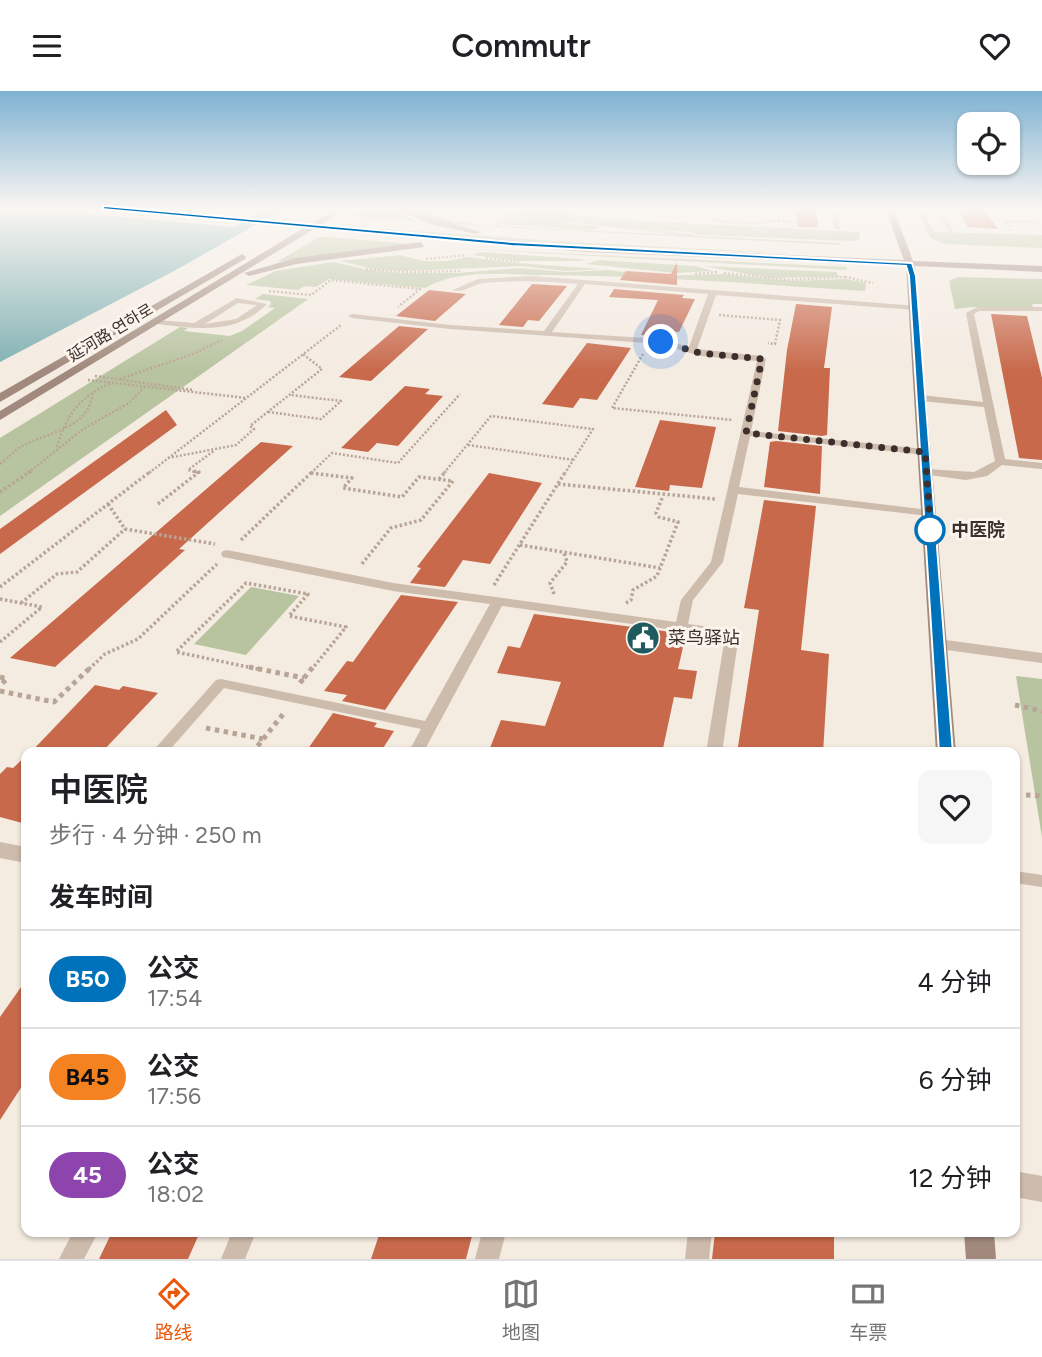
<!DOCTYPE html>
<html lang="zh">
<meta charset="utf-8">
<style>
:root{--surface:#fff;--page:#f6f6f6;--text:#202124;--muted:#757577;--line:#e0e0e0;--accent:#ea580c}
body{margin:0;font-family:Figtree,"Noto Sans SC","Noto Sans KR",sans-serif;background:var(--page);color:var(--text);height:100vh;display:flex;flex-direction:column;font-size:26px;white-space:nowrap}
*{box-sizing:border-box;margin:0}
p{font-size:23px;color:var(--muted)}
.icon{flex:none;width:38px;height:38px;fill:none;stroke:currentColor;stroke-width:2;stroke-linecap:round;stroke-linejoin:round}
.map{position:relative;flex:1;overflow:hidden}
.panel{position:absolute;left:21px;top:656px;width:999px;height:490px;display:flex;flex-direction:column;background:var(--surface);border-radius:14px;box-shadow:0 2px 5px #0004}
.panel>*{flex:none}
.badge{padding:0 14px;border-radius:23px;font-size:24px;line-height:46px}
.buttons{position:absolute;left:957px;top:21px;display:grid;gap:14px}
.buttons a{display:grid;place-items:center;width:63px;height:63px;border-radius:14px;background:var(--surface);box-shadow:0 2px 5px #0004;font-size:35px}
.you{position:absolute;width:35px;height:35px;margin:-18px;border:5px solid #fff;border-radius:50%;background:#1a73e8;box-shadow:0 0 0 10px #1a73e833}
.map>.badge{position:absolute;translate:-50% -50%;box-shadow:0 0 0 4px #fff}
h2{padding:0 28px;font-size:26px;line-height:63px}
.round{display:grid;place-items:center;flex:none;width:74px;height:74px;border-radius:14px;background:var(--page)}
.summary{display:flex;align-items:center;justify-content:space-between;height:119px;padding:0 28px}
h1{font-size:33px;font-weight:600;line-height:52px}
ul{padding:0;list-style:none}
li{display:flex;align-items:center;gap:21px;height:98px;padding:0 28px;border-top:2px solid var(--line)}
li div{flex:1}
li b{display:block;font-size:26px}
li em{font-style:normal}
li .badge{min-width:77px;font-weight:700;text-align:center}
header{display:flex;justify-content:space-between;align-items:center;height:91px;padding:0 28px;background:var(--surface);font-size:32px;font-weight:600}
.tab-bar{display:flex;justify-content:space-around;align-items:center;height:98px;border-top:2px solid var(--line);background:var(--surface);font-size:19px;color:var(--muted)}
.tab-bar a{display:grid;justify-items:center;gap:4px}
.tab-bar .current{color:var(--accent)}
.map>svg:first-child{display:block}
.green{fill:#b8c4a0}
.water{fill:#7fb0b2}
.pier{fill:#f4ebe1}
.building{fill:#c8694b}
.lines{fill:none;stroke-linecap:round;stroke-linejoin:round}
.path-far2{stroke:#b9a596;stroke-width:2.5;stroke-dasharray:2 2;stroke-linecap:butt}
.path-far1{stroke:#b9a596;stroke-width:3.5;stroke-dasharray:2.5 2.5;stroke-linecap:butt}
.path{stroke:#b9a596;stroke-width:5;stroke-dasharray:4.5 4.5;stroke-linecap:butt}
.lane{fill:#cdbbac;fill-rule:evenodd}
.street{fill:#cdbbac;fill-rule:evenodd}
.secondary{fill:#a18a7d;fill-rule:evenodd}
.line{fill:#0072bc;stroke:#fff;stroke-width:2}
.walk{stroke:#3b302b;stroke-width:7;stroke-dasharray:0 12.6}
.stop-dot{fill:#fff;stroke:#0072bc;stroke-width:3.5}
.labels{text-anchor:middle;stroke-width:6;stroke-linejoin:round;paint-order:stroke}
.far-street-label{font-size:16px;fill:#3b302b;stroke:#fbf5ee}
.stop-label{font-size:18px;font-weight:bold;fill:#3b302b;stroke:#fbf5ee;text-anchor:start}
.poi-label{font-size:18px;fill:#3b302b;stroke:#fbf5ee;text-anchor:start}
</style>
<header><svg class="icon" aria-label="menu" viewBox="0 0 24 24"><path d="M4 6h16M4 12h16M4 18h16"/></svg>Commutr<svg class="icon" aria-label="heart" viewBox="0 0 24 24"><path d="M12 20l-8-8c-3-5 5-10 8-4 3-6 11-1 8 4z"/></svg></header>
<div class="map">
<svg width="1042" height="1168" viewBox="0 0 1042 1168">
<rect width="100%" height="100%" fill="#f4ebe1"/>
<!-- green -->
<g class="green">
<path d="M362,117H386L420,131L352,125Z"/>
<path d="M405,117H416L449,129L480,134L839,152L840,154L462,134L434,128Z"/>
<path d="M448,117H561L574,123L605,128L859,141L860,148L853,150L700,144L689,141L614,136L580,131L538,130L512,123L457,121Z"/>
<path d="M917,117H922L934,141L1042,144V157L945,153L930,147Z"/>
<path d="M511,128L598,135L588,139L501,133Z"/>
<path d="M357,136L569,151L802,163L567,153L352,137Z"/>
<path d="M319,146H327L410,153L277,171Z"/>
<path d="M430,156L846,176L847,179Z"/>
<path d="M481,161L580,168L585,170H517L472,164Z"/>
<path d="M400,164L424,170H447L468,166L516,172L600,178L567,180L520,175L405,180L373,178L340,170Z"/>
<path d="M599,169L695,175L713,180L676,182L586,173Z"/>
<path d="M333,171L364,178L400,182H457L519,177L567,181L609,179L653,185L723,183L792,190L846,188L866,192L865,200C759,193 652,185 546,184C508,184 459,177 425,197L329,188L316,196L305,195L298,199L246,194L276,180Z"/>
<path d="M704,175L836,181L840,186L768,187Z"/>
<path d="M958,186L1042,188V213H1032L1033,216H974L955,218L949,190Z"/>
<path d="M331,192L0,425V347L180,236L188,237L184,240L230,245L242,240L275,217L268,216L271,213L270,210L255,208L263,203L308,208Z"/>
<path d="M251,496L299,505L246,564L194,553Z"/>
<path d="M1016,585L1042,588V746Z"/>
</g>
<!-- water -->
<path class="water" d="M0,117H285L174,180L0,271Z"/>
<!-- pier -->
<path class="pier" d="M22,117H238L264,119L234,136Z"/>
<!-- building -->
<g class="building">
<path d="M796,117H816L818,136H798Z"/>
<path d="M957,117H983L998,138L968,136Z"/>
<path d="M677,171V194L620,189L626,180L671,183Z"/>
<path d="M532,193L567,195L539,230L528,229L523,236L499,234Z"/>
<path d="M614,198L684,204L682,207L695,208L679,241L667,240L665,246L641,244L658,209L609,206Z"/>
<path d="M429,199L466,203L435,230L396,225Z"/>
<path d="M796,213L832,216L824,277H830L827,344L822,345L778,340L787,259Z"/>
<path d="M991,223L1027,225L1042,287V369L1019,367Z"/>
<path d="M399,235L428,238L371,290L339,286Z"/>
<path d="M587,252L631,257L597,309L580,307L573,317L542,313Z"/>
<path d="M405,295L430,298L425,303L443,305L398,355L377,352L368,361L341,357Z"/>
<path d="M166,319L177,334L0,463V438Z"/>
<path d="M660,329L716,336L702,397L670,394L669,400L635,396Z"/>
<path d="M776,350L822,355L820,403L764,396L770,351Z"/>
<path d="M261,351L293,355L179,458L185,459L55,576L10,567Z"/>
<path d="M489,382L542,392L490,473L463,469L445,496L410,492L421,477L417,476Z"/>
<path d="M764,409L816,415L801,559L829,563L823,662H737L759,519L744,517Z"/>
<path d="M401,504L458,511L385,619L342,610L347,604L324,600L347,570L353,571Z"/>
<path d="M534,523L686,543L678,578L697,580L692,608L674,606L662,662H488L501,629L545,635L561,591L497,582L508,555L520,557Z"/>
<path d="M95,594L119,599L123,595L158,602L101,662H30Z"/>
<path d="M333,622L377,632L374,636L394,640L380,662H305Z"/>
<path d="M26,665V733L0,726V683L7,676L13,677Z"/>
<path d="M26,889V989L0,1029V926Z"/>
<path d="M112,1141H200L188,1168H99Z"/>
<path d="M380,1141H473L466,1168H371Z"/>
<path d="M715,1141H834V1168H712Z"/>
</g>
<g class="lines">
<!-- path-far2 -->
<g class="path-far2">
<path d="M55,117L88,120"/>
<path d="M712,117L709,125L713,129L755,133L779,129L776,117"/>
<path d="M998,117L1011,140"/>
<path d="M465,122H494L538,131H578L696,145"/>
<path d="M778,122H797"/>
<path d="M778,130L797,131"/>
<path d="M1006,130L1040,131"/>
<path d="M496,134L513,126"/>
<path d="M589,140L601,135"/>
<path d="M486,167L519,171"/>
<path d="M426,168L466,164"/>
<path d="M366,178L408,181L462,180"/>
<path d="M724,182L788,189L845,186"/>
<path d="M695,183L718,181"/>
<path d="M845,186L873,192"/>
<path d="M269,200L311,204L331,189L420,198L398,216"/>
<path d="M719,224L780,229L775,253L768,252"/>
<path d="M643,263L612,317L733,329"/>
<path d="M95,285L193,299"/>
<path d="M120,288L193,263L222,249"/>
<path d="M88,289L246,307"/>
<path d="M268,321L321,328L341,310L291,304"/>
<path d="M468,354L574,369"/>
<path d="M57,356C67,323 79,306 111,292"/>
<path d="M168,367L236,354L254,338L250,335L322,278L303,263"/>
<path d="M0,373C8,367 14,360 22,355C50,340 90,338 93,300"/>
<path d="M28,382L83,338L129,312L144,296"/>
<path d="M149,382L341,234"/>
<path d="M198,382L188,379L215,359"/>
<path d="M311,382L332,362L398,372L460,303"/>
<path d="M444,382L491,325L593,338L565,382"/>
</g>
<!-- path-far1 -->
<g class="path-far1">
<path d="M311,382L352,387L343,397L402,406L419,386L453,390L421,429L391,437L361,474"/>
<path d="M439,388L446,380"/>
<path d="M558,393L716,408"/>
<path d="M0,401L31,380"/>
<path d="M108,413L125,438L215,453"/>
<path d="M158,413L199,381L194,380"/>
<path d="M241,449L313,380"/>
<path d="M520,454L660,477"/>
<path d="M494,494L566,380"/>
<path d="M0,496L151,380"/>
<path d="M554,503L550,492L567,471L564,462"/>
<path d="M0,508L42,516L0,551"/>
<path d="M21,512L57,483L77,481L125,438"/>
<path d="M626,512L631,509L633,499L657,485L678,431L659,426L656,422L663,405"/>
<path d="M89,578L105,563L138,548L217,473"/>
<path d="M258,578L176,561L246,492L308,503L289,525L346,536L312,578"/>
</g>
<!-- path -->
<g class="path">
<path d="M249,576L304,587"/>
<path d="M0,586L7,588L0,594"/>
<path d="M304,587L313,576"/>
<path d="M300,592L304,587"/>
<path d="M0,600L54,611L91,576"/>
<path d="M1015,614L1042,620"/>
<path d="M206,637L263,648"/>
<path d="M252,662L284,622"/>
<path d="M1026,704L1042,705"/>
</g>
<!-- lane -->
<g class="lane">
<path d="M831,117H837L840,139L835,138Z"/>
<path d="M936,117H942L954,143H950Z"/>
<path d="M532,185L918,215L919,217L915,219L716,204L697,258L762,265L766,268L751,340L925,358L930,361L925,364L750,345L739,396L929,419L935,422L929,425L738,403L723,471L693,509L688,533L732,539L739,543L722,662H706L725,546L502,515L423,662H408L421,638L224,597L167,662H151L216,589L221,588L425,630L490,513L393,500L223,466L221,463L223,460L227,459L393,492L676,531L681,509L711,471L757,270L700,265L661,253L450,238L352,227L348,225L352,223L450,234L544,240L578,193C546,190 516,189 484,192C473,193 463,203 453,199L478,188ZM585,193L708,203L689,256L661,248L552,241Z"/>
<path d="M237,207L267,213C236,244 198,238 158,233L154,231L158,229L194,232ZM238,212L257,214L236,228L205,233Z"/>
<path d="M977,216H1042V220H979L974,223L1005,368L1042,372V378L1002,374L987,385L966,389L922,383V379L926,378L974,381L995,370L984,316L921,310L916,307L921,304L983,311L966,222Z"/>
<path d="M1015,780L1042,784V796L1015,792Z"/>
<path d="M73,1141H98L84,1168H59Z"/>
<path d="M232,1141H256L245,1168H221Z"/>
<path d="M482,1141H506L499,1168H475Z"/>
<path d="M688,1141H712L709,1168H685Z"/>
</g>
<!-- street -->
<g class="street">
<path d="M938,548L1042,562V572L932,557L930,553Z"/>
<path d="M0,751L26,756V772L0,767Z"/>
<path d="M1015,1080L1042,1085V1111L1015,1106Z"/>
</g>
<!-- secondary -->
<g class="secondary">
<path d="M99,117H127L311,133L338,117H347L321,134L586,155L904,169L885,117H893L913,170L1042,175V181L915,175L956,662H936L906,175L586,161L314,138L0,329V320L304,137Z"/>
<path d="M392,117H403L481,141L477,143L434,134Z"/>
<path d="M421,151L424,156L296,173L249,185L244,182L296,167Z"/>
<path d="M242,163L246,166L245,168L0,311V302Z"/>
<path d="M964,1141H994L996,1168H966Z"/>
</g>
</g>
<!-- sky -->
<linearGradient id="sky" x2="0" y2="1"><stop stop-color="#7eb2d2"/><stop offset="0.42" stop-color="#faf6f2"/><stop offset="1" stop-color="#faf6f2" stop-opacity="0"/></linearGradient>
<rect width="1042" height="280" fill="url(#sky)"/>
<!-- line -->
<path class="line" d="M104,115L512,151L912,172L916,185L953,662L951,665H941L939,662L909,185L906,175L512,155L102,118Z"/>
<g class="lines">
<!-- walk -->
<path class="walk" d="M661,251L700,262L762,268L746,342L925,361L931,443L930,439"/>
</g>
<!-- icons -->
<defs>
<symbol id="civic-disc" viewBox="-11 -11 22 22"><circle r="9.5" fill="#1f5a5e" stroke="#fbf5ee"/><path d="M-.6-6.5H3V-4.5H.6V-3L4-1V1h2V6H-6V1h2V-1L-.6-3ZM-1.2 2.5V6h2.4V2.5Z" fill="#fff"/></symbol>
</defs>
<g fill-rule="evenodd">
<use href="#civic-disc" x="624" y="528" width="38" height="38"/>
</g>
<!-- markers -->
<circle class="stop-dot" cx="930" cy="439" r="14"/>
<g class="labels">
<!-- far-street labels -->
<g class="far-street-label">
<text transform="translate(110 241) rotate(-31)" y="6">延河路 연하로</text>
</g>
<!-- stop labels -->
<g class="stop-label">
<text x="951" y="445">中医院</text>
</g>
<!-- poi labels -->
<g class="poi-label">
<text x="668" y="553">菜鸟驿站</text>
</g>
</g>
</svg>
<div class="buttons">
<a><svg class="icon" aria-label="locate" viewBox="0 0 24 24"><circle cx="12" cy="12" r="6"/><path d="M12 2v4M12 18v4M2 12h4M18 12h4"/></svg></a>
</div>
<div class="you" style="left:661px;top:251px"></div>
<section class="panel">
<div class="summary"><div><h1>中医院</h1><p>步行 · 4 分钟 · 250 m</p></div><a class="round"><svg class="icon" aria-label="heart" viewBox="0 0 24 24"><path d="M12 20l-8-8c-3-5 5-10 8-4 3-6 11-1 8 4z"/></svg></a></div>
<h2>发车时间</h2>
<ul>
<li><span class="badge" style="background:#0072bc;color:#fff">B50</span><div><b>公交</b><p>17:54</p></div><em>4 分钟</em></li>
<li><span class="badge" style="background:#f58220;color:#111">B45</span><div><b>公交</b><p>17:56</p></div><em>6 分钟</em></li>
<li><span class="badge" style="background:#8e44ad;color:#fff">45</span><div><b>公交</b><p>18:02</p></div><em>12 分钟</em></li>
</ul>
</section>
</div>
<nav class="tab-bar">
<a class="current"><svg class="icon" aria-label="directions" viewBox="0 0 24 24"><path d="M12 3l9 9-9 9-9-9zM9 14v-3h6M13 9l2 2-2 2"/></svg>路线</a>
<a><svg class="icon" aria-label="map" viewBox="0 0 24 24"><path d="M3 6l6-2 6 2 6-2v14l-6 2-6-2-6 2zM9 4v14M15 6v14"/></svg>地图</a>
<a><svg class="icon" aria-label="tickets" viewBox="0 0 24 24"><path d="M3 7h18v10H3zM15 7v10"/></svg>车票</a>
</nav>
